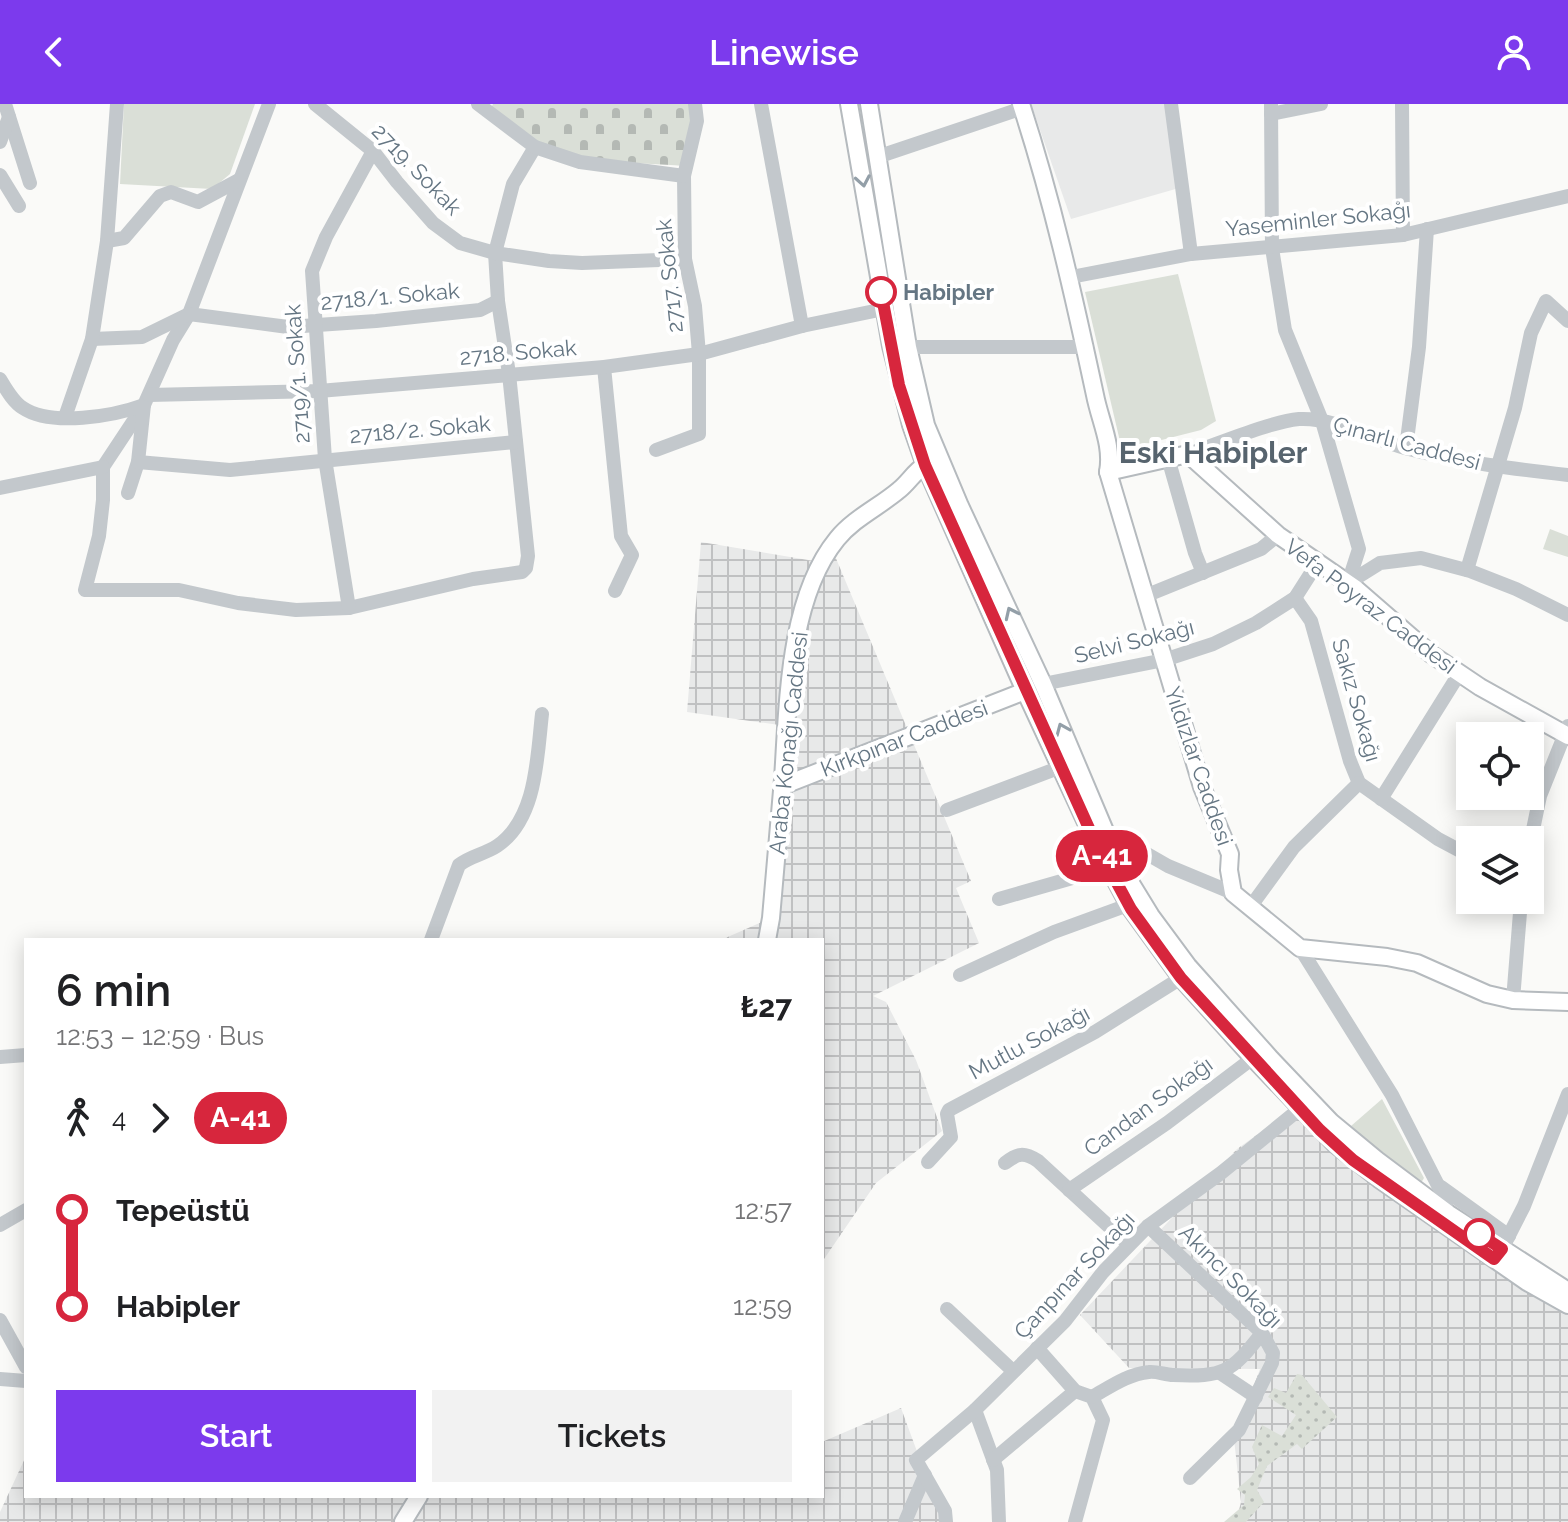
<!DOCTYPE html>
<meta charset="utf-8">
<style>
:root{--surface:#fff;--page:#f2f2f2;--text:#202124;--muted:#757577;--accent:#7c3aed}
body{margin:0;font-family:Raleway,sans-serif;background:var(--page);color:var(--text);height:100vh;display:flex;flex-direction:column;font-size:30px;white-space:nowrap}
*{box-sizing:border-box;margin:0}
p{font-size:26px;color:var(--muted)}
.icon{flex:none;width:44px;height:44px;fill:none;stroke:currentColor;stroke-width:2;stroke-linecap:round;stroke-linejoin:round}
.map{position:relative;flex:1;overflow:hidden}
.side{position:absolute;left:24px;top:834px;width:800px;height:560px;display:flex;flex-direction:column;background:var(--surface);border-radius:0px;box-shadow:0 4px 20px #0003}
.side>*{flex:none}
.badge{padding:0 16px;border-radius:26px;font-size:28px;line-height:52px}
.buttons{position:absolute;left:1456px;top:618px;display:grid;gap:16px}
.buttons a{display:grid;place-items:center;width:88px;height:88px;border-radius:0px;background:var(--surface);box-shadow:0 4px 20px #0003;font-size:40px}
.map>.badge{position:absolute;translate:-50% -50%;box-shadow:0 0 0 4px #fff}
.legs{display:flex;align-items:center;gap:12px;height:88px;padding:0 32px;font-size:26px}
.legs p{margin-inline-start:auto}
.summary{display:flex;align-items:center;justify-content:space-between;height:136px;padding:0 32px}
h1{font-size:44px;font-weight:600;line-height:60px}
.cta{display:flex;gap:16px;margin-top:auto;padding:16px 32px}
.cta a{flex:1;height:92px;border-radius:0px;background:var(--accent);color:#fff;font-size:32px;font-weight:600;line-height:92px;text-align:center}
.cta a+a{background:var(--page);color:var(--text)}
ul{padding:0 32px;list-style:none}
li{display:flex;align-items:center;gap:28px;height:96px;font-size:30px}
li i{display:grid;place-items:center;width:12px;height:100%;margin:0 10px;background:currentColor}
li i::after{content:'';width:20px;height:20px;margin:-10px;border:6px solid;border-radius:50%;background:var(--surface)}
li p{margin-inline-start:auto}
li:first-child i{background:linear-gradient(#0000 50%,currentColor 0)}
li:last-child i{background:linear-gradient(currentColor 50%,#0000 0)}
header{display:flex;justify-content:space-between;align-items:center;height:104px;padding:0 32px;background:var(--accent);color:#fff;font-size:36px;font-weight:600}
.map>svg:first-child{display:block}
.built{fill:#e8e9e9}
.industrial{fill:url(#industrial-grid)}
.grass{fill:url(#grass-dots)}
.cemetery{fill:url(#cemetery-stones)}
.green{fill:#dadfd7}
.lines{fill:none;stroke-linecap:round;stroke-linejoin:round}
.major-casing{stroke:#b5babe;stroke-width:20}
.minor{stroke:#c3c8cc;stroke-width:14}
.major{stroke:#fff;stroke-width:16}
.oneway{stroke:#939fa8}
.line-1-casing{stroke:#fff;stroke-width:18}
.line-1{stroke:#d7263d;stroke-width:12}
.stop-1-dot{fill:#fff;stroke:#d7263d;stroke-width:4}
.labels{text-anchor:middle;stroke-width:8;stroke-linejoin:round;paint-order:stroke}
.street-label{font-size:22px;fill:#657683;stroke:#fff}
.stop-label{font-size:22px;font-weight:bold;fill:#657683;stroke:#fff;text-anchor:start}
.district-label{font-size:30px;font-weight:bold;fill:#57646e;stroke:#fff}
</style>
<header><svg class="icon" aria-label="back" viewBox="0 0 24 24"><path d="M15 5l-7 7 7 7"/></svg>Linewise<svg class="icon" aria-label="person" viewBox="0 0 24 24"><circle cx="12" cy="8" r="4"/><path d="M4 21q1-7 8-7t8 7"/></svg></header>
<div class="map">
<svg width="1568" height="1418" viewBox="0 0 1568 1418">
<defs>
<pattern id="industrial-grid" width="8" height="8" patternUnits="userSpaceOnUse" patternTransform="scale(2)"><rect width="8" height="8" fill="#e8e9e9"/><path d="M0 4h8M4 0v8" fill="none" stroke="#c0c1c2"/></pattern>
<pattern id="grass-dots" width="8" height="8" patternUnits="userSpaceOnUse" patternTransform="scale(2)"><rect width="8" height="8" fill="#dadfd7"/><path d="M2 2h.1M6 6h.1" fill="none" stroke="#b4b9b4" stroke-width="1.8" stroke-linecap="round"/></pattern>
<pattern id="cemetery-stones" width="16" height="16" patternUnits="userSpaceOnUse" patternTransform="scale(2)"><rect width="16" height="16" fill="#dadfd7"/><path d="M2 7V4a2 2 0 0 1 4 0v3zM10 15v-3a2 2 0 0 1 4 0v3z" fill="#b4b9b4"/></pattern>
</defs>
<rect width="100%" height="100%" fill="#fafaf8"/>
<!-- built -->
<path class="built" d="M1031,0H1165L1179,84L1071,115Z"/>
<!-- industrial -->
<g class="industrial">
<path d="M701,438L820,458L835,452L971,777L956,784L979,839L873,892L886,898L916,956L942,1027L876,1079L822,1158V836H721L771,814L786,622L687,608Z"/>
<path d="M1290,1007L1351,1064L1390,1094L1568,1207V1418H1236L1241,1398L1234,1335L1260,1265L1129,1264L1080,1211L1237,1045Z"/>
<path d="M901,1304L943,1418H0V1408L26,1352V1392H822V1338Z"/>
</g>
<!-- grass -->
<path class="grass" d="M1297,1270L1302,1271L1337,1313L1302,1345L1297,1340L1267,1362L1257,1386L1264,1398L1246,1418H1224L1244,1401L1245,1391L1237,1385L1251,1373L1259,1360L1252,1343L1262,1321L1282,1332L1296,1311L1268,1293L1274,1284L1286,1289Z"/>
<!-- cemetery -->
<path class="cemetery" d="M493,0H691L693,14L684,62C637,58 580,60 537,37C521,29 506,15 491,4Z"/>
<!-- green -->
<g class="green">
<path d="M124,0H255L230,70L212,85L120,80Z"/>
<path d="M1178,170L1216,317L1201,326L1122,346L1085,188Z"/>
<path d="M1550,425L1568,432V453L1543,445Z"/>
<path d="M1382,995L1424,1074L1421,1079L1381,1050L1351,1022Z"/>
</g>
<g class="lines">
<defs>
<g id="major">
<path d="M849,0L891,242L911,321L925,361L1025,587L1097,742L1131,805L1181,874L1253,954L1336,1041L1379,1075L1527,1178L1568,1201"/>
<path d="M869,0L908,243L926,321L960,402L1043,580L1105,727L1132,781L1151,812L1188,862L1271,955L1331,1018L1377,1056L1449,1110L1568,1187"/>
<path d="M1021,0C1052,95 1074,193 1095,291C1100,317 1113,341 1108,368L1202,683L1230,750L1229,766L1233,789L1300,844L1387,853L1417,859L1487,890L1513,896L1568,898"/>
<path d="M1108,368L1188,350L1278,431L1355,484L1431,550L1480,583L1568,632"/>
<path d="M782,682L1025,587"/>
<path d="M767,836L771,814C775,768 779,721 783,675C788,600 788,495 837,435C854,414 879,403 899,386C909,378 914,368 925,361"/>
<path d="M403,1418L419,1392"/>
</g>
</defs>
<!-- major casing -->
<use href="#major" class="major-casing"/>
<!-- minor -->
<g class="minor">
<path d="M5,0L30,79"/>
<path d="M269,0L189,210L173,236L144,301L103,363V396L99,432L85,486H179L238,499L296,506L349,504L473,475L522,468L526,464L528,452L509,270L498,197L495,149L513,80L535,43"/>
<path d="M315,0L373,47L397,78L433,119L460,139L495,149L549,157L582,159L685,155"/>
<path d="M478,0L535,43L580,58L684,72L685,155L695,202L699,250V330L656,346"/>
<path d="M761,0L802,222"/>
<path d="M1171,0L1191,150"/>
<path d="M1271,0L1272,144L1285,226L1322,317L1359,445L1348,479"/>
<path d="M1402,0L1403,131"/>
<path d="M1271,10L1321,0"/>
<path d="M0,38L9,13"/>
<path d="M877,53L1023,4"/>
<path d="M0,71L19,102"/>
<path d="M684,72L697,17L695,0"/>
<path d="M107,137L124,134L160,92L171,88L198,98L239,76"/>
<path d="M1071,173L1191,150L1403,131L1568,92"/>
<path d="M92,235L142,233L189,210L288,223L376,217L480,206L498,197"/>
<path d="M908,243H1086"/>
<path d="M604,263L621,432L632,451L615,487"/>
<path d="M0,275C6,285 13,298 23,304C51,323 114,312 144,301L138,358L128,389"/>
<path d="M149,291L319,287L604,263L699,250L802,222L884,205"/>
<path d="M65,313L92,235L107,137L117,0"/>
<path d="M1406,344L1419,243L1427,125"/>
<path d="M1188,350C1218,340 1269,318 1299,315C1332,313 1374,335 1405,344C1458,358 1514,365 1568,371"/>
<path d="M1168,354L1195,449L1203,469"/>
<path d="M138,358L230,366L516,338"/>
<path d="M0,384L103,363"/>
<path d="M1467,466L1515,304L1531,229L1546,197L1568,217"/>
<path d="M1348,479L1380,459L1421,454L1470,467L1516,485L1568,511"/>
<path d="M1145,492L1261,445L1278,431"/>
<path d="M1295,494L1311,517L1350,657L1359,679L1438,735L1470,752"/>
<path d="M349,504L325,355L312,167L326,133L373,47"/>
<path d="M1025,587L1043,580L1164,556L1213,540L1256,519L1295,494L1318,458"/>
<path d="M1381,695L1459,570"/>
<path d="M947,706L1061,663"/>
<path d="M1100,729L1105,727L1114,731L1168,762L1233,789"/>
<path d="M1530,740L1540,692L1568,622"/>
<path d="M999,795L1107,764"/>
<path d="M1251,802L1294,743L1359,679"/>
<path d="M431,836L459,761C470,752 485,750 497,742C537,715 537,653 542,610"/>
<path d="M1300,844L1392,991L1446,1097L1445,1107L1441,1112"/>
<path d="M960,871L1054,828L1128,801"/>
<path d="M1513,896L1521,796"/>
<path d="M0,953L26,951"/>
<path d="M928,1058L951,1033L947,1010L949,1006L1095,928L1181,874"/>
<path d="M1005,1059C1018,1049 1024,1048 1038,1057L1128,1140"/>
<path d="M1441,1083L1509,1132"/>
<path d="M1069,1086L1167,1019L1253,954"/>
<path d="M0,1121L26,1106"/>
<path d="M1148,1122L1262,1229L1273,1249L1272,1259L1239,1326L1190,1374"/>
<path d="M1502,1145L1524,1102L1568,990"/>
<path d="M947,1205L1013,1267"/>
<path d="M0,1216L26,1263"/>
<path d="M1037,1244L1075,1287L1092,1293L1103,1316L1075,1418"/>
<path d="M1220,1269L1256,1293"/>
<path d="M0,1275L26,1277"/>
<path d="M1092,1293C1110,1283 1128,1270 1149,1268C1157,1267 1165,1271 1173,1271C1224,1273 1231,1269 1262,1229"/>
<path d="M975,1306L997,1366L999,1418"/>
<path d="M993,1356L1075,1287"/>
<path d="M905,1418L925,1371"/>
<path d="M946,1418L945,1407L916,1356L975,1306L1065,1217L1103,1168L1148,1122L1221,1069L1307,999"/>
</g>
<!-- major -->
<use href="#major" class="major"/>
</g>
<!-- one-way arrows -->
<defs><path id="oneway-chevron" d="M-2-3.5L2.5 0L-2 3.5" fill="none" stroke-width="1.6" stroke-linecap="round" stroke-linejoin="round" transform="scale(2)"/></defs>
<g class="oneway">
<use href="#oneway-chevron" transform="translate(863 77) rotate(80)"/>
<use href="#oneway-chevron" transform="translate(1011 509) rotate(-115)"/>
<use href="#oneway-chevron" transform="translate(1062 625) rotate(-113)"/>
</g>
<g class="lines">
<defs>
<path id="line-1" d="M881,188L899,281L925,361L1097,742L1131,805L1181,874L1320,1026L1353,1056L1494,1155L1502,1145L1479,1130"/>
</defs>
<!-- line-1 casing -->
<use href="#line-1" class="line-1-casing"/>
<!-- line-1 -->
<use href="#line-1" class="line-1"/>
</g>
<!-- markers -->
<g class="stop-1-dot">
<circle cx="881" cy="188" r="14"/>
<circle cx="1479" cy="1130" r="14"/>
</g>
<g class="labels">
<!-- street labels -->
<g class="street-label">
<text transform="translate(417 65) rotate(46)" y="8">2719. Sokak</text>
<text transform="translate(1318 115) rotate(-6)" y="8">Yaseminler Sokağı</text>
<text transform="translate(669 172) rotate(-96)" y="8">2717. Sokak</text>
<text transform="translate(390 192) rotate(-5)" y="8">2718/1. Sokak</text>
<text transform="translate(518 248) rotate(-5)" y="8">2718. Sokak</text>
<text transform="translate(297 270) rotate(-94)" y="8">2719/1. Sokak</text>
<text transform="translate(420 325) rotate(-5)" y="8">2718/2. Sokak</text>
<text transform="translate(1407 339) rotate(15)" y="8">Çınarlı Caddesi</text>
<text transform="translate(1371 502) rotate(37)" y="8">Vefa Poyraz Caddesi</text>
<text transform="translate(1134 537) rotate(-14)" y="8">Selvi Sokağı</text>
<text transform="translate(1357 596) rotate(74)" y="8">Sakız Sokağı</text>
<text transform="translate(904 634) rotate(-21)" y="8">Kırkpınar Caddesi</text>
<text transform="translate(788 639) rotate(-84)" y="8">Araba Konağı Caddesi</text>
<text transform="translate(1199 662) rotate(71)" y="8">Yıldızlar Caddesi</text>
<text transform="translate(1029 938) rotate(-28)" y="8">Mutlu Sokağı</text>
<text transform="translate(1148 1002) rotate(-36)" y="8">Candan Sokağı</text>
<text transform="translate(1074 1171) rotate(-47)" y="8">Çanpınar Sokağı</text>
<text transform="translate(1231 1172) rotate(45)" y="8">Akıncı Sokağı</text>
</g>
<!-- stop labels -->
<g class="stop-label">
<text x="903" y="196">Habipler</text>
</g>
<!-- district labels -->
<g class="district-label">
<text x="1213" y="359">Eski Habipler</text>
</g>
</g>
</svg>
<div class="buttons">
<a><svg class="icon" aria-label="locate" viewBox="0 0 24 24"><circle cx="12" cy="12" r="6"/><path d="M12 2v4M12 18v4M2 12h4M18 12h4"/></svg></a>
<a><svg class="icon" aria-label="layers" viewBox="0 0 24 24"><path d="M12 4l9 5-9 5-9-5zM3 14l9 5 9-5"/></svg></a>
</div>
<b class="badge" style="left:1102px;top:752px;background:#d7263d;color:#fff">A-41</b>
<section class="side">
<div class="summary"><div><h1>6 min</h1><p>12:53 – 12:59 · Bus</p></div><b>₺27</b></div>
<div class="legs"><svg class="icon" aria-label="walk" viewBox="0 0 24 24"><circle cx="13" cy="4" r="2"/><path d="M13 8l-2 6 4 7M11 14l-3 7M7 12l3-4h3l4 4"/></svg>4<svg class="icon" aria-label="forward" viewBox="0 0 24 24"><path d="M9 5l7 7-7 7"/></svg><b class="badge" style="background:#d7263d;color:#fff">A-41</b></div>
<ul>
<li><i style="color:#d7263d"></i><b>Tepeüstü</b><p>12:57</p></li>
<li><i style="color:#d7263d"></i><b>Habipler</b><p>12:59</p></li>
</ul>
<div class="cta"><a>Start</a><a>Tickets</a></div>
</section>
</div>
